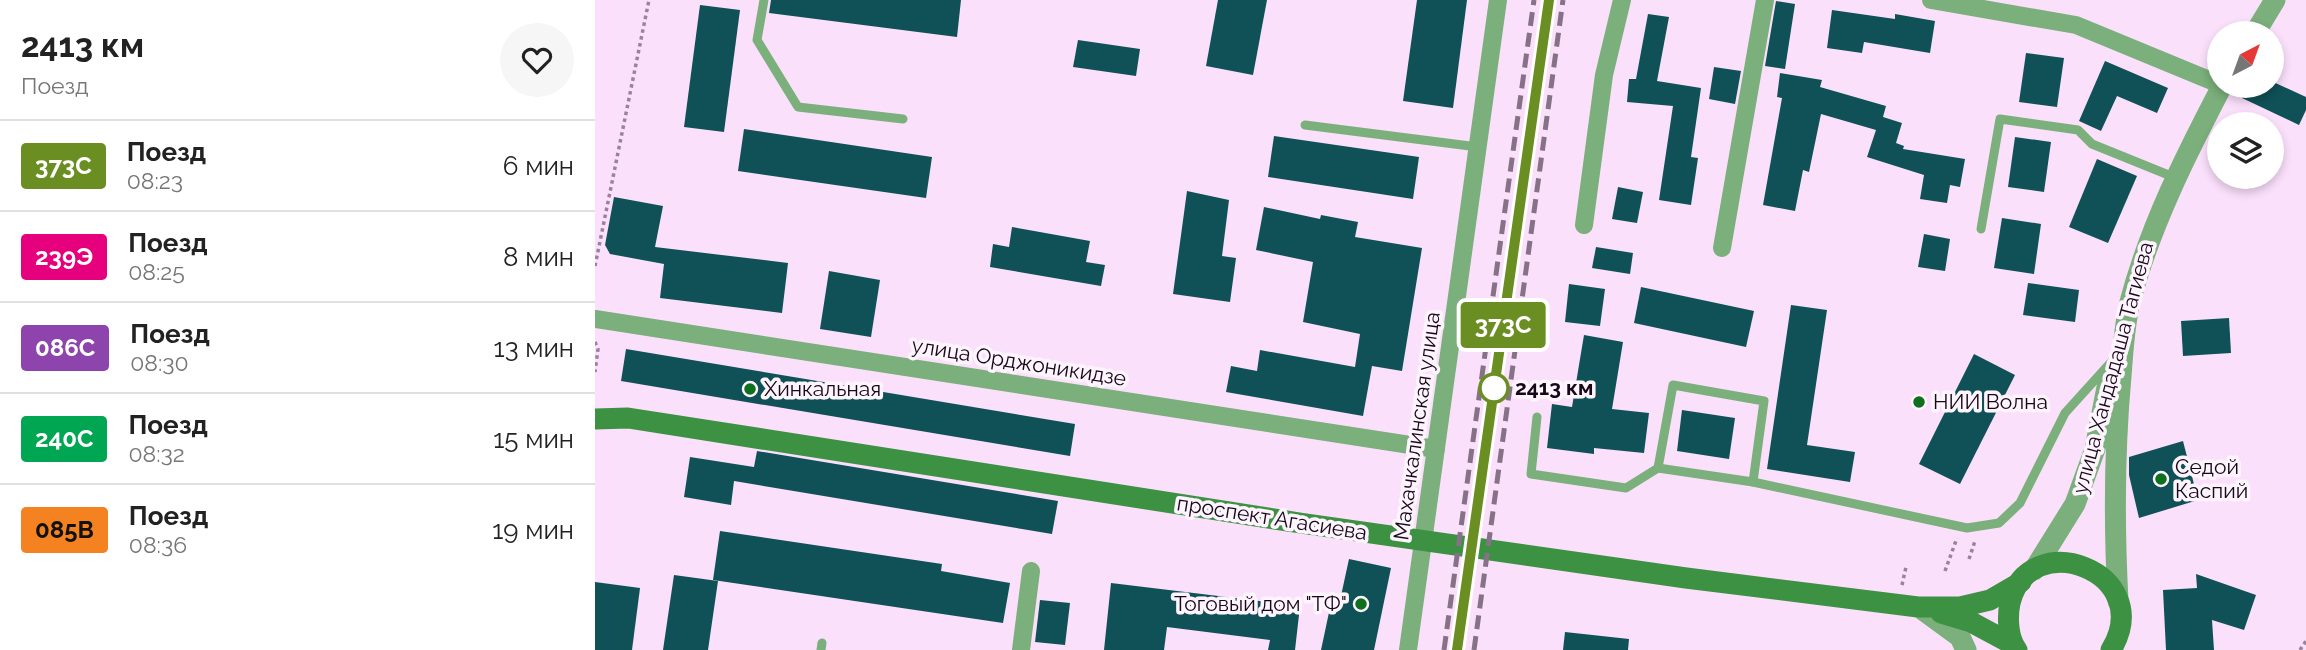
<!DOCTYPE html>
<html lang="ru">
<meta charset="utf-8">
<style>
:root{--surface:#fff;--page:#f6f6f6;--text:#222;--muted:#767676;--line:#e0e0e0}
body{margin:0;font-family:Raleway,sans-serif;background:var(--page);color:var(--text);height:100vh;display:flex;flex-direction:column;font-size:26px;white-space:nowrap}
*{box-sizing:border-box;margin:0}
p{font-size:23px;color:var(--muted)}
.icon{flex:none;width:38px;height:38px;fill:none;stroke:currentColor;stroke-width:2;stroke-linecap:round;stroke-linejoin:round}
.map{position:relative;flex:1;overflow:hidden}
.sheet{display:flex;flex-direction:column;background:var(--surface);width:595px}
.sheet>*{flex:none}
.badge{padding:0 14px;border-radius:5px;font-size:24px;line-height:46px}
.needle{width:46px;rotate:41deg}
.buttons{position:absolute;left:1612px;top:21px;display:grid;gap:14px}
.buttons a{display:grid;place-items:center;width:77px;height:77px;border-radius:50%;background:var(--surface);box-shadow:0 4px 10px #0003;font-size:35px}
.map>.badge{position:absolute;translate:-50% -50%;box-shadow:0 0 0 4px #fff}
.round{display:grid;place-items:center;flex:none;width:74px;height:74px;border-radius:37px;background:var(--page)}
.headline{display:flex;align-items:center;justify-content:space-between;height:119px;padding:0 21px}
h1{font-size:33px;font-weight:700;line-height:52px}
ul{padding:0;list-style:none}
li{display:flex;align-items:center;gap:21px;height:91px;padding:0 21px;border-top:2px solid var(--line)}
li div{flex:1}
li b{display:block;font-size:26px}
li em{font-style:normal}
li .badge{min-width:77px;font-weight:700;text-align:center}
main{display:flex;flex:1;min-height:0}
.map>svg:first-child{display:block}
.building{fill:#0f5157}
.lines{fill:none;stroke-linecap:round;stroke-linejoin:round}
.path{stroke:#99839a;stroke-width:3.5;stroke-dasharray:3.5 3.5;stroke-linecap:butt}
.service{stroke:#7baf7b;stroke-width:9}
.minor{stroke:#7baf7b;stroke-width:18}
.tertiary{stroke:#7baf7b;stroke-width:21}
.secondary{stroke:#3d9142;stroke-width:21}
.rail{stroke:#867287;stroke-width:5;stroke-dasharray:14 7;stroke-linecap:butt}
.line-casing{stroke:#fff;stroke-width:16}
.line{stroke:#6b8e23;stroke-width:10}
.stop-dot{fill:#fff;stroke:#6b8e23;stroke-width:3.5}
.poi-dot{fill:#0e6f1d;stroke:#fdf4fd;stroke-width:2.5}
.labels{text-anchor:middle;stroke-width:7;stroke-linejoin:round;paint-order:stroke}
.street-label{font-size:21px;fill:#160817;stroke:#fdf4fd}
.stop-label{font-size:21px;font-weight:bold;fill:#160817;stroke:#fdf4fd;text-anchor:start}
.poi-label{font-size:21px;fill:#160817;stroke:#fdf4fd;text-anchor:start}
</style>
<main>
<section class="sheet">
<div class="headline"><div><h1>2413 км</h1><p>Поезд</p></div><a class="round"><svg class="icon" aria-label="heart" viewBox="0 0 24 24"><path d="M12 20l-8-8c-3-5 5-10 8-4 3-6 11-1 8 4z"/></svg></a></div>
<ul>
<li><span class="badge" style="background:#6b8e23;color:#fff">373C</span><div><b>Поезд</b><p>08:23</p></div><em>6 мин</em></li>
<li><span class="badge" style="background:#e6007e;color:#fff">239Э</span><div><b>Поезд</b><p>08:25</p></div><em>8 мин</em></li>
<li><span class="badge" style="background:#8e44ad;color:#fff">086С</span><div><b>Поезд</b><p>08:30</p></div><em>13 мин</em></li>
<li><span class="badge" style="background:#00a651;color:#fff">240С</span><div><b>Поезд</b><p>08:32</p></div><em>15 мин</em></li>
<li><span class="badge" style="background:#f58220;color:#111">085В</span><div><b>Поезд</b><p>08:36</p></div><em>19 мин</em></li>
</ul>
</section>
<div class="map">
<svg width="1711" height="650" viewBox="0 0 1711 650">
<rect width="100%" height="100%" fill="#fbe0fc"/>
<!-- building -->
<g class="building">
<path d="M176,0H366L362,37L174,13Z"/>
<path d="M623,0H672L658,75L611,66Z"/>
<path d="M822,0H872L858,108L808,101Z"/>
<path d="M1181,1L1200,4L1190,69L1170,66Z"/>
<path d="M105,5L145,10L129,132L89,127Z"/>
<path d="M1237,10L1300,19V14L1340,21L1335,53L1269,42L1267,53L1232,48Z"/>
<path d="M1053,14L1074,17L1062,81L1106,88L1096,157L1103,158L1096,205L1064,200L1078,106L1032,102L1034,79H1041Z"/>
<path d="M483,40L545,49L541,76L478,67Z"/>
<path d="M1431,53L1469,58L1462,107L1424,102Z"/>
<path d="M1510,61L1573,88L1562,113L1522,96L1506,131L1484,121Z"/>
<path d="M1119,67L1146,71L1140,104L1114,99Z"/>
<path d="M1185,73L1227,80L1225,87L1291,106L1288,117L1307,123L1301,143L1309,146L1308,149L1370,159L1365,187L1355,185L1352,203L1325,199L1329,175L1272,157L1281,130L1226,114L1214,172L1208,170L1200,211L1168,205L1187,98L1182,97Z"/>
<path d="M1676,81L1711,97V110L1704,125L1647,98L1652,86H1676Z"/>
<path d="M149,129L337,157L331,198L143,171Z"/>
<path d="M679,136L824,157L818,199L673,177Z"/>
<path d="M1420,137L1456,142L1449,192L1413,187Z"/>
<path d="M1502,159L1542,176L1513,243L1474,227Z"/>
<path d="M1023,187L1048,192L1042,223L1017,219Z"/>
<path d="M592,191L634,200L627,256L641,258L635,302L578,294Z"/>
<path d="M19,197L68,206L60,247L193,263L187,313L65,298L69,264L15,254L10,245Z"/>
<path d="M669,207L725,219L726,215L763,222L760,237L827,248L807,371L777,366L768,416L631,392L636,366L662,371L665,350L760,367L765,334L708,322L718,262L661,250Z"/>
<path d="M1407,218L1446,224L1439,274L1399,268Z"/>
<path d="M417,227L495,241L491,262L510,265L506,286L395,267L398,244L414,247Z"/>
<path d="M1329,234L1355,239L1350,271L1323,267Z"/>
<path d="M1001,247L1038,253L1035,274L997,268Z"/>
<path d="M234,271L285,280L276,337L225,329Z"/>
<path d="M1433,283L1484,290L1480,322L1428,315Z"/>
<path d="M974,284L1010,289L1005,326L970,322Z"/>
<path d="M1046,287L1159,311L1151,347L1039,323Z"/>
<path d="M1196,305L1232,310L1212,445L1260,452L1255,482L1172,469Z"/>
<path d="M1634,318L1636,353L1588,356L1586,321Z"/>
<path d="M989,335L1028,342L1017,409L1054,413L1049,453L999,448V454L952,448L957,404L977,407Z"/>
<path d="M31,349L480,424L475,456L26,381Z"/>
<path d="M1379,354L1420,375L1365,484L1324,464Z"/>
<path d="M1087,410L1140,418L1134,459L1082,451Z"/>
<path d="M1588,441L1603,500L1544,518L1534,475V457Z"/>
<path d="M162,451L463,501L457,534L139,481L136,505L89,497L95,457L159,467Z"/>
<path d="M125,531L347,564L346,571L415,583L408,623L118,580Z"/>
<path d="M754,559L796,568L779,650H726L736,603L744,605Z"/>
<path d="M1601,574L1661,595L1649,630L1617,620L1619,650H1571L1568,590L1602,588Z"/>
<path d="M79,575L123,581L113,650H68Z"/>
<path d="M0,582L45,588L37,650H0Z"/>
<path d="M516,583L705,606L700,650H673L675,640L572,627L569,650H509Z"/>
<path d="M445,600L475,603L470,645L440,642Z"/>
<path d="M970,632L1034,639L1033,650H968Z"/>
</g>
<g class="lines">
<!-- path -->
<g class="path">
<path d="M0,266L54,0"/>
<path d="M0,342L3,349L0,372"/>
<path d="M1374,559L1380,541"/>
<path d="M1350,571L1362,538"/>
<path d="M1307,585L1311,567"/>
<path d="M1705,650L1711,641"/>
</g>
<!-- service -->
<g class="service">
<path d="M169,0L162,40L203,107L308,119"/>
<path d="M710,125L883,147"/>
<path d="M1386,229L1405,119L1483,130L1497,144L1581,178"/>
<path d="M942,417L936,474L1031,488L1063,468L1078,385L1169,401L1158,482L1372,528L1404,523L1425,503L1470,413L1518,360"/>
<path d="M1063,468L1158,482"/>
<path d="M226,650L227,643"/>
</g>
<!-- minor -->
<g class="minor">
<path d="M1336,0L1481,25L1624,84"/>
<path d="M989,225L1009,75L1027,0"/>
<path d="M1127,248L1170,0"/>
<path d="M0,319L841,449"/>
<path d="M426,650L436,571"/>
<path d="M813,650L903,0"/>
</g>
<!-- tertiary -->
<g class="tertiary">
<path d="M1660,33L1680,0"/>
<path d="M1439,570L1480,504L1500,449L1514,377"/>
<path d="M1523,601C1519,525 1519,452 1526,376C1528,352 1529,326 1535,302C1555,226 1591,155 1627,86"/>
<path d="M1328,610L1365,637L1371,650"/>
</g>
<!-- secondary -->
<g class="secondary">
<path d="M0,419L33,418L705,523L1091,578L1323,607H1365L1395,600L1426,582"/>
<path d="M1346,613L1376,622L1417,644"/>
<path d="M1422,650C1413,638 1412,618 1415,603C1434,524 1563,572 1516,650"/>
</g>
<!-- rail -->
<g class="rail">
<path d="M849,650L939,0"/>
<path d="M862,650L954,0"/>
<path d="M879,650L968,0"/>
</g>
</g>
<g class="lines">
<defs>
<path id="line" d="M862,650L954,0"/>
</defs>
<!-- line casing -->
<use href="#line" class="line-casing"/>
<!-- line -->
<use href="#line" class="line"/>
</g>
<!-- markers -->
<circle class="stop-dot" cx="899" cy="388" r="14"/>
<g class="poi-dot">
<circle cx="155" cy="389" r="7"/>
<circle cx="1324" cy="402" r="7"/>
<circle cx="1566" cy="479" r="7"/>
<circle cx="766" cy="604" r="7"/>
</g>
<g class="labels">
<!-- street labels -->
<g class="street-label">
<text transform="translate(424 362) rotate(9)" y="7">улица Орджоникидзе</text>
<text transform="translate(1518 368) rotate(-75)" y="7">улица Хандадаша Тагиева</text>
<text transform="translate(822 426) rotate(-82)" y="7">Махачкалинская улица</text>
<text transform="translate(677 518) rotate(9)" y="7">проспект Агасиева</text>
</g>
<!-- stop labels -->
<g class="stop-label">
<text x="920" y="395">2413 км</text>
</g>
<!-- poi labels -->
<g class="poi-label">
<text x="169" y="396">Хинкальная</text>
<text x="1338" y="409">НИИ Волна</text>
<text x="1580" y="474">Седой<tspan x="1580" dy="24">Каспий</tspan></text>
<text x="752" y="611" text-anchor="end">Тоговый дом "ТФ"</text>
</g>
</g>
</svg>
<div class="buttons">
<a><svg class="needle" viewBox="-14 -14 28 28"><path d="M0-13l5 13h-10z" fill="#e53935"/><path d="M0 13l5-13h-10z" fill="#767676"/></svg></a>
<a><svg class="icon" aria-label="layers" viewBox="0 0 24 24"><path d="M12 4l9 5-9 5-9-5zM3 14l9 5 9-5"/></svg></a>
</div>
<b class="badge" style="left:908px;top:325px;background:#6b8e23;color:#fff">373C</b>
</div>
</main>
